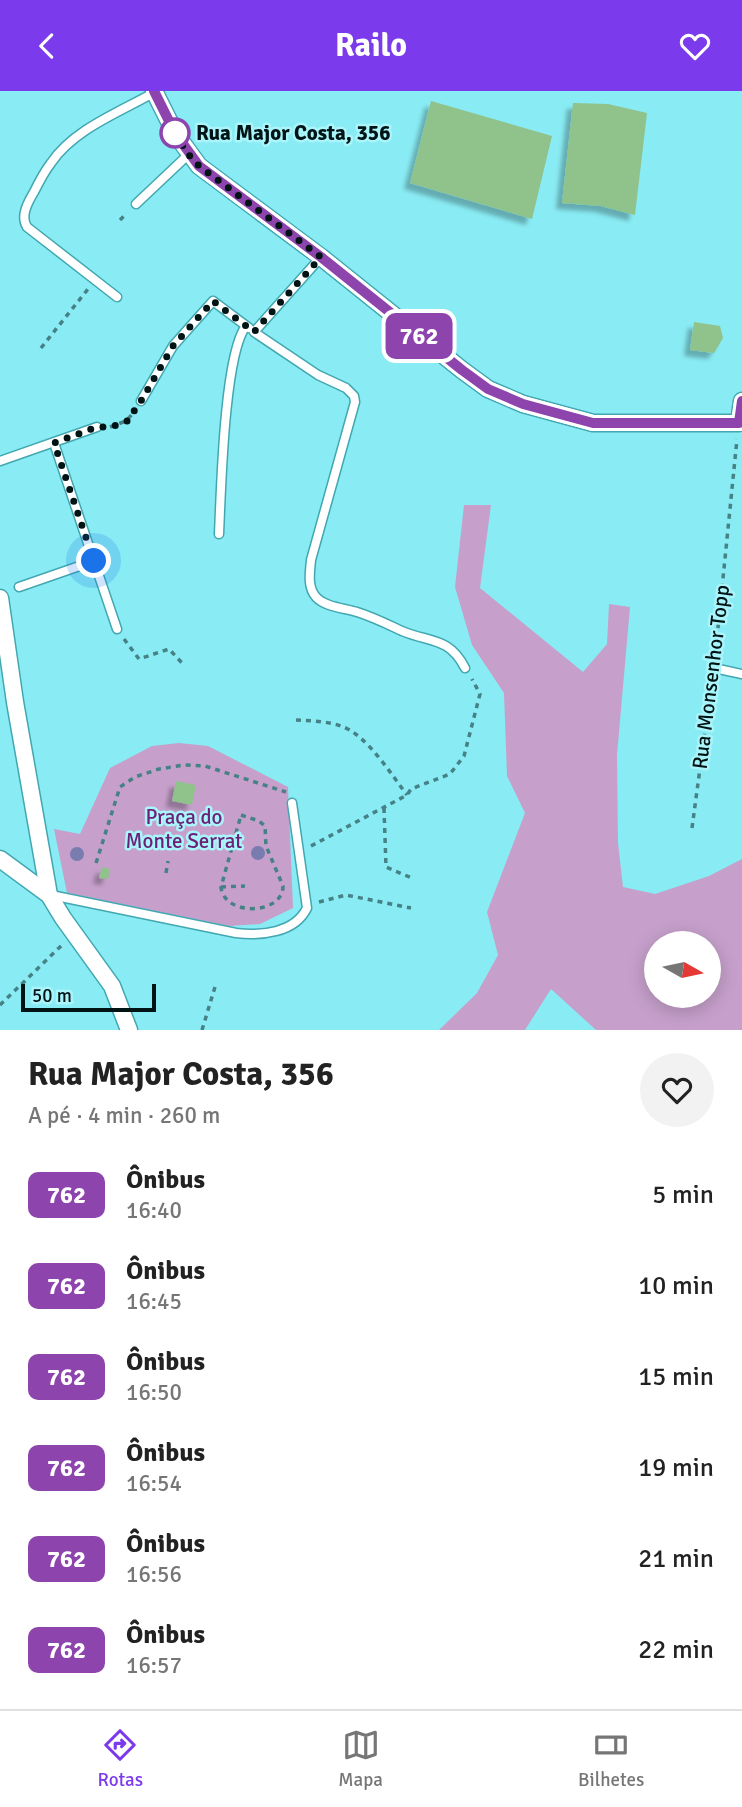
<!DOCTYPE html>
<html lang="pt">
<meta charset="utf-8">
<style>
:root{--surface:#fff;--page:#f2f2f2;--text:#222;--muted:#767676;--line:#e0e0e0;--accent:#7c3aed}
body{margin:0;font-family:Signika,sans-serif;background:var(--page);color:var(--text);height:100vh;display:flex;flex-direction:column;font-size:26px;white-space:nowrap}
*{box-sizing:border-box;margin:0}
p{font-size:23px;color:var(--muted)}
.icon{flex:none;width:38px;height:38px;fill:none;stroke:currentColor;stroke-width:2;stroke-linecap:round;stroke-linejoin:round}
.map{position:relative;height:939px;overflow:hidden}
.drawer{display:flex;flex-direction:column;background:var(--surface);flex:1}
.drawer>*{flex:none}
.badge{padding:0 14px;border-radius:10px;font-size:24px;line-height:46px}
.needle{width:46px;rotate:99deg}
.buttons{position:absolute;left:644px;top:840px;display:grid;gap:14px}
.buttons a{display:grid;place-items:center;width:77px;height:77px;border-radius:50%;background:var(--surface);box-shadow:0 4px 18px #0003;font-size:35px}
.scale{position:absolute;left:21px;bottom:18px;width:135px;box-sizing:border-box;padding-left:7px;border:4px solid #011415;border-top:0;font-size:19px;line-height:24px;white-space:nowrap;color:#011415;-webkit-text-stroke:5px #aaf5fb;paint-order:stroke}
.you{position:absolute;width:35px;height:35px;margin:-18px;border:5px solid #fff;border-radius:50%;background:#1a73e8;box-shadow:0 0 0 10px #1a73e833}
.map>.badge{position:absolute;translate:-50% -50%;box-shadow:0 0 0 4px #fff}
.round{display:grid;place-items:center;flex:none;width:74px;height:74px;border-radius:37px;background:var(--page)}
.summary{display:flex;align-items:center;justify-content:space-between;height:119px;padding:0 28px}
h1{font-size:33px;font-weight:700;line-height:52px}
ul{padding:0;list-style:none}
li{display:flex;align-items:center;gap:21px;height:91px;padding:0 28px}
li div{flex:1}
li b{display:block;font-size:26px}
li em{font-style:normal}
li .badge{min-width:77px;font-weight:700;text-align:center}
header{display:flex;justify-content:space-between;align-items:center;height:91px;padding:0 28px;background:var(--accent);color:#fff;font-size:32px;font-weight:700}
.dock{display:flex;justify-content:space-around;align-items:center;height:98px;border-top:2px solid var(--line);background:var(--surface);font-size:19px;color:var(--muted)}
.dock a{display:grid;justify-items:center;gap:4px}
.dock .on{color:var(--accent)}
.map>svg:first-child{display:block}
.green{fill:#c6a0cb;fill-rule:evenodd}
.building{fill:#90c28c;filter:url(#shadow)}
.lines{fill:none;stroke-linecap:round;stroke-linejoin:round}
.lane-casing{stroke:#42a7b0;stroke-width:11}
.street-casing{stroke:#42a7b0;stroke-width:19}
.path{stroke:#468185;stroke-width:3.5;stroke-dasharray:5 5;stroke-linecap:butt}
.lane{stroke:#fff;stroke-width:8}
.street{stroke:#fff;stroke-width:16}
.tree{fill:#797caf}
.line-casing{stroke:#fff;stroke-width:16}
.line{stroke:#8e44ad;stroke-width:10}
.walk{stroke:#011415;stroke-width:7;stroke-dasharray:0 12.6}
.stop-dot{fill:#fff;stroke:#8e44ad;stroke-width:3.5}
.labels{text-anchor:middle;stroke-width:5;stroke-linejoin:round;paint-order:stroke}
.stop-label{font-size:21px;font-weight:bold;fill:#011415;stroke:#aaf5fb;text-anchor:start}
.street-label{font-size:21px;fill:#011415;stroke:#aaf5fb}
.park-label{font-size:21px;fill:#6c2177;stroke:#aaf5fb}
</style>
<header><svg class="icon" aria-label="back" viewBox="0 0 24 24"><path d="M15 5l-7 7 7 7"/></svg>Railo<svg class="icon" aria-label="heart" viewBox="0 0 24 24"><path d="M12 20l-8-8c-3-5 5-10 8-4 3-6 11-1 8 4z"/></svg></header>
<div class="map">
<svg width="742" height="939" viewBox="0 0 742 939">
<defs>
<filter id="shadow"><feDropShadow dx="-6" dy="6" stdDeviation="2" flood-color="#0004"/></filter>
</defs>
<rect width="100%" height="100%" fill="#89ebf3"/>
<!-- green -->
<g class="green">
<path d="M464,414H491L480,497L583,581L607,553L609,513L630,516L617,664L618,752L623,796L655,803L709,785L742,768V939H596L551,898L525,939H439L477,902L498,864L487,821L525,722L507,685L504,602L472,554L455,496ZM656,852H709V905H656Z"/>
<path d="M179,652L208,655L288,696L293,817L260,833L229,835L67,802L54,738L80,743L110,677L152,655Z"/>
</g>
<!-- building -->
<g class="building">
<path d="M431,10L552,45L532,128L410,92Z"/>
<path d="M573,12L608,13L647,22L635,124L601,115L562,112Z"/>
<path d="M694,231L720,235L723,247L714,262L690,259Z"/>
<path d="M176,690L196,694L192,714L172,710Z"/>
<path d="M102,776L110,778L108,788L99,787Z"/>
</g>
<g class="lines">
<defs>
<g id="lane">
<path d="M136,113L189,63"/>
<path d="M321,166L254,241L318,284L346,297L354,305L355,311L311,469C310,481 307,496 316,506C325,516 344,517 357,521C373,526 387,533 402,540C431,552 449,546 465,577"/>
<path d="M117,206L27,136C20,125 28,111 34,101C39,91 44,81 51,72C74,38 120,21 155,1"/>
<path d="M141,310L173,255L213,210L249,237"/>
<path d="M54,352L117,538"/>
<path d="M0,370L97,336"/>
<path d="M219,443C221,401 224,263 246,235"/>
<path d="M19,496L94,470"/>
<path d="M714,577L742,583"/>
<path d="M51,804L236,842C261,845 295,842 307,817L292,712"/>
</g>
<g id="street">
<path d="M154,0L175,42L199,75L321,166L462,279L488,298L523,313L593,332H739L742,310"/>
<path d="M0,507L15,611L49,804"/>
<path d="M0,768L49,804L63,827L112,895L129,939"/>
</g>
</defs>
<!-- lane casing -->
<use href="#lane" class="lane-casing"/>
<!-- street casing -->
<use href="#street" class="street-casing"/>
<!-- path -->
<g class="path">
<path d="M120,129L127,122"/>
<path d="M41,257L88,198"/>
<path d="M110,336L126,330L135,320"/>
<path d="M124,548L139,568L169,558L183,573"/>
<path d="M715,567L737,348"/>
<path d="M296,629C311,630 327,630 341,635C366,643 391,683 407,704"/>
<path d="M384,717L386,776L414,788"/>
<path d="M241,724L259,730L265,735L266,755L283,795C283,824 224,826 221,796Z"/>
<path d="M692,737L712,588"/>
<path d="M311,755L407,704L411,698L450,683L464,665L480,603L472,588"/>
<path d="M96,772L120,696L135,686L159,678L184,674L205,675L286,701"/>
<path d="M166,782L168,770"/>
<path d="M221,796L245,795"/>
<path d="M319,811L346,804L411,817"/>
<path d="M0,914L62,854"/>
<path d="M202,939L215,896"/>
</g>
<!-- lane -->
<use href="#lane" class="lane"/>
<!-- street -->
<use href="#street" class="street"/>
</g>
<!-- trees -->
<g class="tree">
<circle cx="258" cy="762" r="7"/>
<circle cx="77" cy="763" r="7"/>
</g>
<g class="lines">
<defs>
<path id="line" d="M154,0L175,42L199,75L321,166L462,279L488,298L523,313L593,332H739L742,310"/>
</defs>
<!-- line casing -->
<use href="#line" class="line-casing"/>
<!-- line -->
<use href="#line" class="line"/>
<!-- walk -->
<path class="walk" d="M94,470L54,352L97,336H111L127,330L141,310L173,255L213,210L254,241L321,166L199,75L188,63L175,42"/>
</g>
<!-- markers -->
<circle class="stop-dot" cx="175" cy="42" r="14"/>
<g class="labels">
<!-- stop labels -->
<g class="stop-label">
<text x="196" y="49">Rua Major Costa, 356</text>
</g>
<!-- street labels -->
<g class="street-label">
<text transform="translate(711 586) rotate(-83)" y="7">Rua Monsenhor Topp</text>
</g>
<!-- park labels -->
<g class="park-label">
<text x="184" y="733">Praça do<tspan x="184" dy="24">Monte Serrat</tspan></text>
</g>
</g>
</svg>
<div class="buttons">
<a><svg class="needle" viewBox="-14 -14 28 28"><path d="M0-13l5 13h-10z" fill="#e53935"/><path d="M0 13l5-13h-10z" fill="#767676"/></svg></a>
</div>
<div class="scale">50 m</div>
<div class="you" style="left:94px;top:470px"></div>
<b class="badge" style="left:419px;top:245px;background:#8e44ad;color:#fff">762</b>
</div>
<section class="drawer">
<div class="summary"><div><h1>Rua Major Costa, 356</h1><p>A pé · 4 min · 260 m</p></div><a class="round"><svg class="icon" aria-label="heart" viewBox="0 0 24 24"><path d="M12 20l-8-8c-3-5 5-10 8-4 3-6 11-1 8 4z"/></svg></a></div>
<ul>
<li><span class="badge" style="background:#8e44ad;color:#fff">762</span><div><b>Ônibus</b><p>16:40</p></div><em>5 min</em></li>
<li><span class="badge" style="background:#8e44ad;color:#fff">762</span><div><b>Ônibus</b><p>16:45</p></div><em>10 min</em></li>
<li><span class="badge" style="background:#8e44ad;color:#fff">762</span><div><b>Ônibus</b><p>16:50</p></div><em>15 min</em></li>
<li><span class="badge" style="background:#8e44ad;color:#fff">762</span><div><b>Ônibus</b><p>16:54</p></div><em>19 min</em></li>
<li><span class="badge" style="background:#8e44ad;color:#fff">762</span><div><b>Ônibus</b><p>16:56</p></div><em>21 min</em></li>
<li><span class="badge" style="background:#8e44ad;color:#fff">762</span><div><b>Ônibus</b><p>16:57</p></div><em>22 min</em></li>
</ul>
</section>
<nav class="dock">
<a class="on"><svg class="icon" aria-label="directions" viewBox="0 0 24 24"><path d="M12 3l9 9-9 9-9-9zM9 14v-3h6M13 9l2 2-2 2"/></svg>Rotas</a>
<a><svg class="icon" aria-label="map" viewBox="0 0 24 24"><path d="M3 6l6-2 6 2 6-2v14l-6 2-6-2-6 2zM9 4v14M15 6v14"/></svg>Mapa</a>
<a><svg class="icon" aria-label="tickets" viewBox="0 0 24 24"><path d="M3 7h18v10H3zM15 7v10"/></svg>Bilhetes</a>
</nav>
